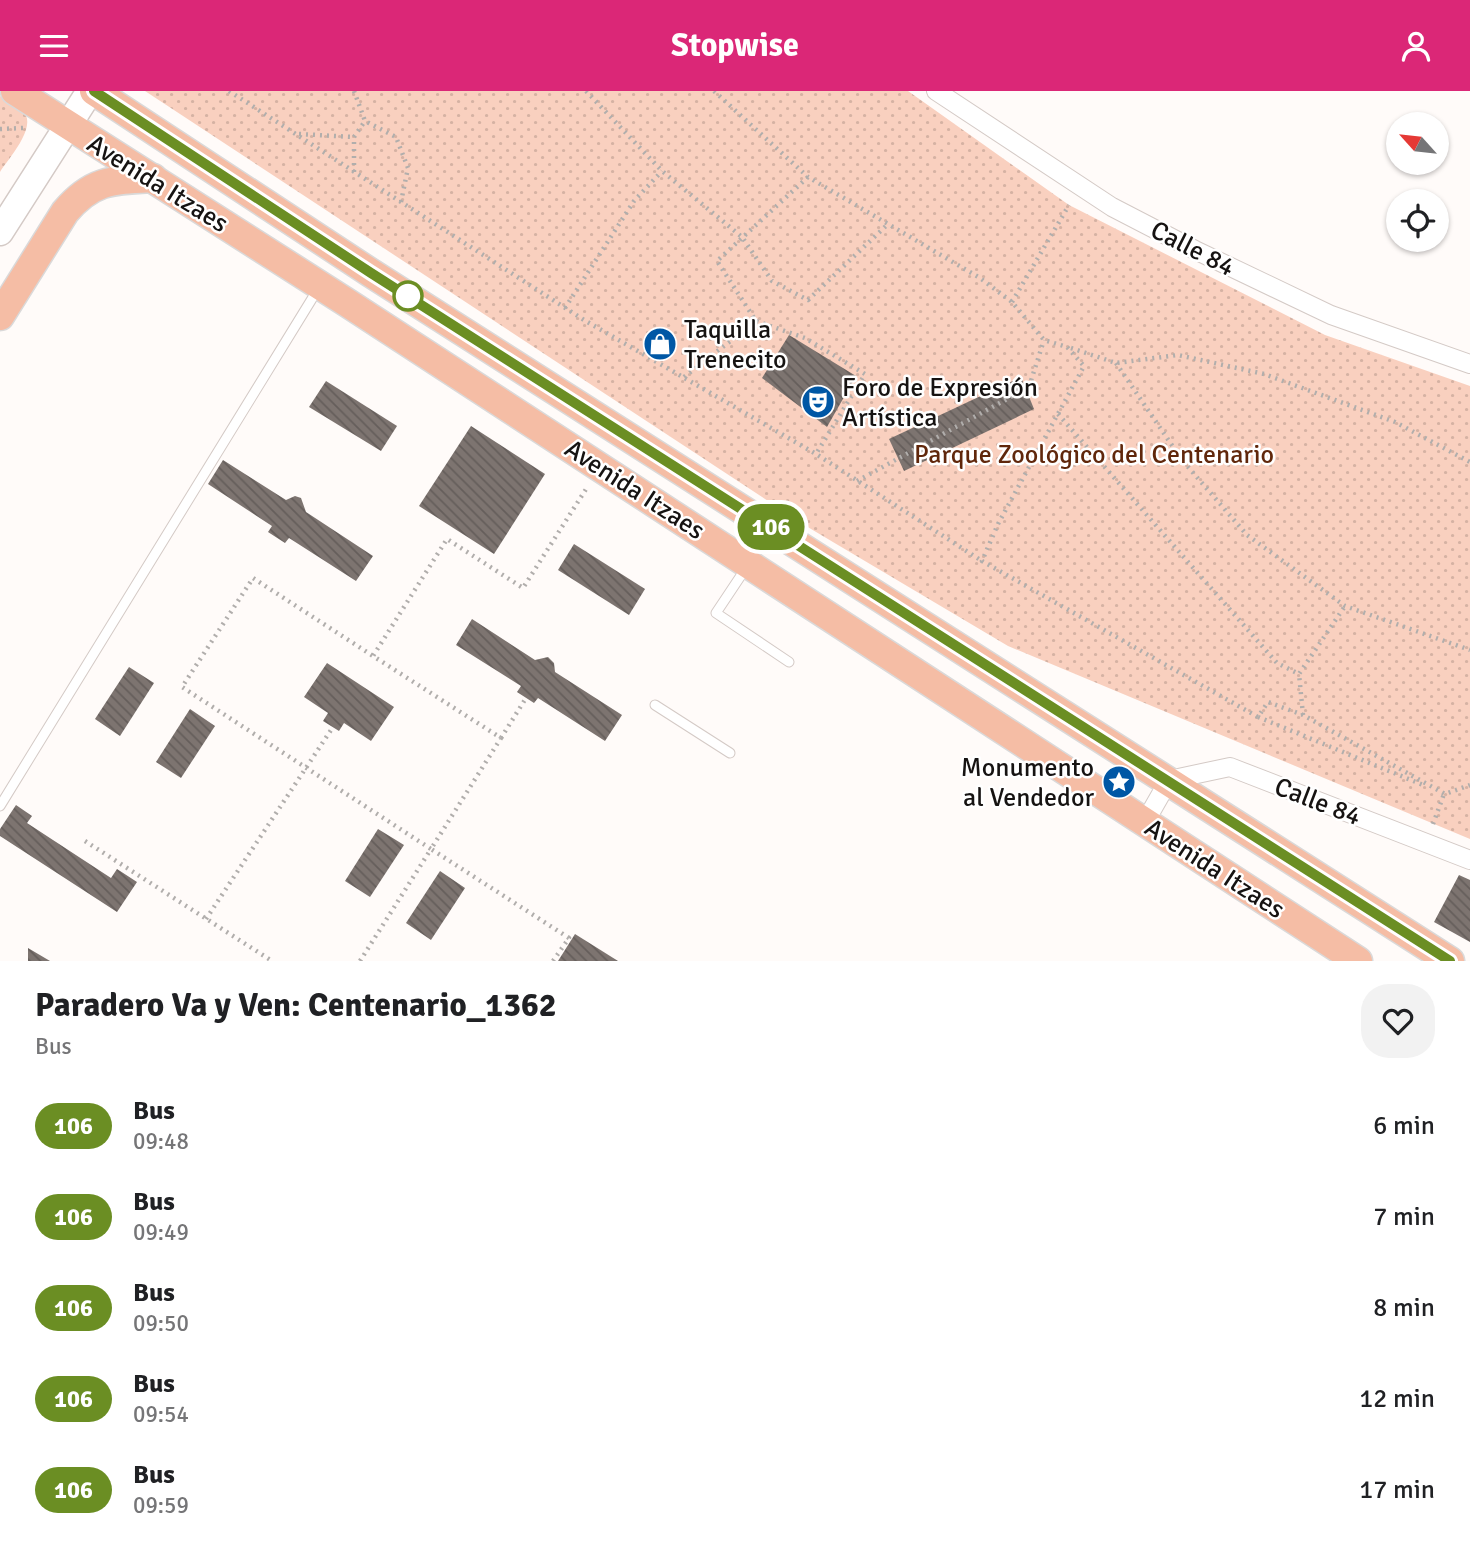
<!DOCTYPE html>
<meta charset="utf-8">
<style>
:root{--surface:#fff;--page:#f2f2f2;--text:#202124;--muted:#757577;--accent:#db2777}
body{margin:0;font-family:Signika,sans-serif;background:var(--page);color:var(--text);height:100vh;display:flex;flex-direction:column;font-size:26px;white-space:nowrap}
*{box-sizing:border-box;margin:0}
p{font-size:23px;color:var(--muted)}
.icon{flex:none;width:38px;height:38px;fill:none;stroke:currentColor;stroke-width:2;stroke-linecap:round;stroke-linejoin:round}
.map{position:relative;height:870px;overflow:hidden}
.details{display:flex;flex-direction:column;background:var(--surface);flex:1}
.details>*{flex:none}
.badge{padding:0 14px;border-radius:23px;font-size:24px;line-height:46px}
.needle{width:46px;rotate:297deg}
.controls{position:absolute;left:1386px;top:21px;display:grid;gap:14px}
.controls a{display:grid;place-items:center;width:63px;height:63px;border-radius:50%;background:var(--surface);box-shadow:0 2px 5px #0004;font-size:35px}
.map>.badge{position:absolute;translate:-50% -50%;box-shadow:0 0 0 4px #fff}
.round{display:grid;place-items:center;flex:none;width:74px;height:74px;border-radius:28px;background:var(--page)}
.summary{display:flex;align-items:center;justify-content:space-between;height:119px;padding:0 35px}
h1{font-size:33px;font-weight:800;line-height:52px}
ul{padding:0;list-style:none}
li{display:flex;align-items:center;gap:21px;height:91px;padding:0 35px}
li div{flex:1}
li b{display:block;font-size:26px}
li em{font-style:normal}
li .badge{min-width:77px;font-weight:700;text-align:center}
header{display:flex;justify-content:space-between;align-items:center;height:91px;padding:0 35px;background:var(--accent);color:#fff;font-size:32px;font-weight:800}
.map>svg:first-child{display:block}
.park{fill:url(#park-dots)}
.building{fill:url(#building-back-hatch)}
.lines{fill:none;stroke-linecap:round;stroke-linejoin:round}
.lane-casing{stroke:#d4cac6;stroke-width:11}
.street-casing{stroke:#d4cac6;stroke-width:20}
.secondary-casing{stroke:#d4cac6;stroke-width:29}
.primary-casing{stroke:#dad9d9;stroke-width:31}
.path{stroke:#b1aeac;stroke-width:4.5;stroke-dasharray:2 5;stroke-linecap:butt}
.lane{stroke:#fff;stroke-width:9}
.street{stroke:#fff;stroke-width:18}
.secondary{stroke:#fff;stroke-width:26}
.primary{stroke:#f5bda5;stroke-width:28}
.line-casing{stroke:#fff;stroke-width:16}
.line{stroke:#6b8e23;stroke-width:10}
.stop-dot{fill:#fff;stroke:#6b8e23;stroke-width:3.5}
.labels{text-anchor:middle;stroke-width:5;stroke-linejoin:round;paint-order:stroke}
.street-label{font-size:26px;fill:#161312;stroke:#fff}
.poi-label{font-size:26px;fill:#161312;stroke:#fff;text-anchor:start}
.park-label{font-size:26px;fill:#60270b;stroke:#fff}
</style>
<header><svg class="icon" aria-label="menu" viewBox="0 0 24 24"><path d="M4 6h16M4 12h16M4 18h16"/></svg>Stopwise<svg class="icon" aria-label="person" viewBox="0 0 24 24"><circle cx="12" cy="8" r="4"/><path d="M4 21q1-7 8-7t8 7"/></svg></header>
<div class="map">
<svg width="1470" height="870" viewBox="0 0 1470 870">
<defs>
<pattern id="park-dots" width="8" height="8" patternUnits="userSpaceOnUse" patternTransform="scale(1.75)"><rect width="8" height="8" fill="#f9d0bf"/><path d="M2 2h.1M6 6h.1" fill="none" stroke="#d5b2a3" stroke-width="1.8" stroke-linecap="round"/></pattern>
<pattern id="building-back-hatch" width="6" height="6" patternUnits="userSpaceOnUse" patternTransform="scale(1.75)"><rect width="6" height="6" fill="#7d7470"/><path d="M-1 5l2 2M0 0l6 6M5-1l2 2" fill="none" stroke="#655e5b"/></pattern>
</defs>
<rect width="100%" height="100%" fill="#fffbf9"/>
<!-- park -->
<g class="park">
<path d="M145,0H908L1069,114L1325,244L1470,295V748L1008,555L806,435Z"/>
<path d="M0,5C7,10 18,14 24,21C37,37 8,68 0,81Z"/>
</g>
<!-- building -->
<g class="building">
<path d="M789,244L856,285L827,336L762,287Z"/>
<path d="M1021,286L1034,318L904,380L889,348Z"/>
<path d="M326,290L397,335L381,360L309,316Z"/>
<path d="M471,335L545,383L494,463L419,415Z"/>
<path d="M223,369L286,409L295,405L301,407L306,421L373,465L356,490L289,447L285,452L268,441L272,435L208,393Z"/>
<path d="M574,453L645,498L629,524L558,479Z"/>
<path d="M472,528L535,569L548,566L554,572L555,581L622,624L605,650L538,607L534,612L517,601L521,595L456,554Z"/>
<path d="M327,572L394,616L371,650L344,632L339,640L323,630L328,622L304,606Z"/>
<path d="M129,576L154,592L120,645L95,628Z"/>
<path d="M190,618L215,635L181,687L156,671Z"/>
<path d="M16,714L32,725L27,732L111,787L117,778L137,791L117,821L0,745V738Z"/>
<path d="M378,738L404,754L370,806L345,790Z"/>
<path d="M440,780L465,797L431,849L406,832Z"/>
<path d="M1459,784L1470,789V851L1434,831Z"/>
<path d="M575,843L618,870H558Z"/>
<path d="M28,857L50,870H28Z"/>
</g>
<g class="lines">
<defs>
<g id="lane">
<path d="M746,477L716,522L789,571"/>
<path d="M655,614L730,662"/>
<path d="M0,715L318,198"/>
</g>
<g id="street">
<path d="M936,0L1112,116L1195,159L1331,224L1470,273"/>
<path d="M1145,731L1169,689L1230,676L1470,769"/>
</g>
<path id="secondary" d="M0,141L90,0"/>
<g id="primary">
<path d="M15,0L346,211L1358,870"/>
<path d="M94,0L371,182L1450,870"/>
<path d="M0,225L65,121C92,89 112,89 153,87"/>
</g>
</defs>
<!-- lane casing -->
<use href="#lane" class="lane-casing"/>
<!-- street casing -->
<use href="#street" class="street-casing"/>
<!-- secondary casing -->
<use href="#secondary" class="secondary-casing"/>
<!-- primary casing -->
<use href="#primary" class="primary-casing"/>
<!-- path -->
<g class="path">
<path d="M229,0L584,229L816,363L982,470"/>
<path d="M354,0L365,30L396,46L408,77L401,111"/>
<path d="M586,0L662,80L742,146L772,190L808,209L888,133"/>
<path d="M714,0L808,86L980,187L1012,211L1044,249L1067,256L1084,275L998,433L982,470L1258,626L1268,611L1303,624L1445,703L1470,694"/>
<path d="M0,38L23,37"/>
<path d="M299,43L354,46"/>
<path d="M354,81V46L365,30"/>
<path d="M808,86L717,170L756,230L805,247L865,283L816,363"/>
<path d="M1012,211L1069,114"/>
<path d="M565,217L634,110L662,80"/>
<path d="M1071,257L1116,272L1178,264L1264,283L1395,331L1470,371"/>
<path d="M1116,272L1182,369L1247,444L1345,515L1470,559"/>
<path d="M684,286L756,230"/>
<path d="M1058,323L1277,572L1299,583"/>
<path d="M857,390L1029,296L1044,249"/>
<path d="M1303,624L1299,583L1345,515"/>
<path d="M1258,626L1423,694"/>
<path d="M501,647L526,607"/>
<path d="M1433,733L1444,703"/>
<path d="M85,750L272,870"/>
<path d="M206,828L333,636"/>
<path d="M360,870L431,758L182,596L253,487L373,565"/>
<path d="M553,870L569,847L431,758L501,647L373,565L447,448L523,497L588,395"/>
</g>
<!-- lane -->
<use href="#lane" class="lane"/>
<!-- street -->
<use href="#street" class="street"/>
<!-- secondary -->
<use href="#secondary" class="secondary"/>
<!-- primary -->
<use href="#primary" class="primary"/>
</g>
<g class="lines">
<defs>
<path id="line" d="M94,0L371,182L1450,870"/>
</defs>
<!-- line casing -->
<use href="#line" class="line-casing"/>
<!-- line -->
<use href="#line" class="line"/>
</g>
<!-- icons -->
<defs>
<symbol id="shop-disc" viewBox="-11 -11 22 22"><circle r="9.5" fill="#0057a5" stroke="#fff"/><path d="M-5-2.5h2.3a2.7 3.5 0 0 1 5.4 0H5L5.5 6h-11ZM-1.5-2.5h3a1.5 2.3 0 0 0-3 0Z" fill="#fff"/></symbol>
<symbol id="theatre-disc" viewBox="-11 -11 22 22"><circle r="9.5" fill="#0057a5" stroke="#fff"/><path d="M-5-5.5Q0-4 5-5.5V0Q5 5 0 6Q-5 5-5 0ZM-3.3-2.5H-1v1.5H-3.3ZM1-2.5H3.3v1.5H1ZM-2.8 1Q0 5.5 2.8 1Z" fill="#fff"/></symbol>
<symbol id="sight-disc" viewBox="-11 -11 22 22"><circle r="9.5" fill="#0057a5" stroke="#fff"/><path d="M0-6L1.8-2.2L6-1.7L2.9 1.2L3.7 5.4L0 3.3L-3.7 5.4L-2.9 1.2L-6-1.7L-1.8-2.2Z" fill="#fff"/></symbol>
</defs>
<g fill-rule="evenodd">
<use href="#shop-disc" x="641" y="234" width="38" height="38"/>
<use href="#theatre-disc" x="799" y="292" width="38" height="38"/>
<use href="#sight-disc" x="1100" y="672" width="38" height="38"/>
</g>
<!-- markers -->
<circle class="stop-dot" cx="408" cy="205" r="14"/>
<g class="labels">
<!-- street labels -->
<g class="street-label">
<text transform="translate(158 92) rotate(32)" y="9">Avenida Itzaes</text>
<text transform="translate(1193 157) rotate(27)" y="9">Calle 84</text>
<text transform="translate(635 398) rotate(33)" y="9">Avenida Itzaes</text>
<text transform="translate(1318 710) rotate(21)" y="9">Calle 84</text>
<text transform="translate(1215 777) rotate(33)" y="9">Avenida Itzaes</text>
</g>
<!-- poi labels -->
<g class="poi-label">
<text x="684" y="247">Taquilla<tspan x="684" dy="30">Trenecito</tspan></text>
<text x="842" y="305">Foro de Expresión<tspan x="842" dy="30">Artística</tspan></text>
<text x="1094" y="685" text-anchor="end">Monumento<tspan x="1094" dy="30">al Vendedor</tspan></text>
</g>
<!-- park labels -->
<g class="park-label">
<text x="1094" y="372">Parque Zoológico del Centenario</text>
</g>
</g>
</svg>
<div class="controls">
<a><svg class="needle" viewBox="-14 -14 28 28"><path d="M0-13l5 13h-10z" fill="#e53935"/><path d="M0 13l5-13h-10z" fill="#757577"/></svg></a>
<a><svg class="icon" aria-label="locate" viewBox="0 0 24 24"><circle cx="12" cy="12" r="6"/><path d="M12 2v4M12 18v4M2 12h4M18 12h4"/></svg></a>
</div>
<b class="badge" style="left:771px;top:436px;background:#6b8e23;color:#fff">106</b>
</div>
<section class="details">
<div class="summary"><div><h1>Paradero Va y Ven: Centenario_1362</h1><p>Bus</p></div><a class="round"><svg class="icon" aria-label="heart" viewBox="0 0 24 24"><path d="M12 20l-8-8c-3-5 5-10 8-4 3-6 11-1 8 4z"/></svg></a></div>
<ul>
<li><span class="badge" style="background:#6b8e23;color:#fff">106</span><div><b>Bus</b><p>09:48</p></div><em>6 min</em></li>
<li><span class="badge" style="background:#6b8e23;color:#fff">106</span><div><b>Bus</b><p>09:49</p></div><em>7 min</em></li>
<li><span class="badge" style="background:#6b8e23;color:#fff">106</span><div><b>Bus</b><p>09:50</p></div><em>8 min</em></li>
<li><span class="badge" style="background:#6b8e23;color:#fff">106</span><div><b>Bus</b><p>09:54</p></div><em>12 min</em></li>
<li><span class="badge" style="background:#6b8e23;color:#fff">106</span><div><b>Bus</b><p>09:59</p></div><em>17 min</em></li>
</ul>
</section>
